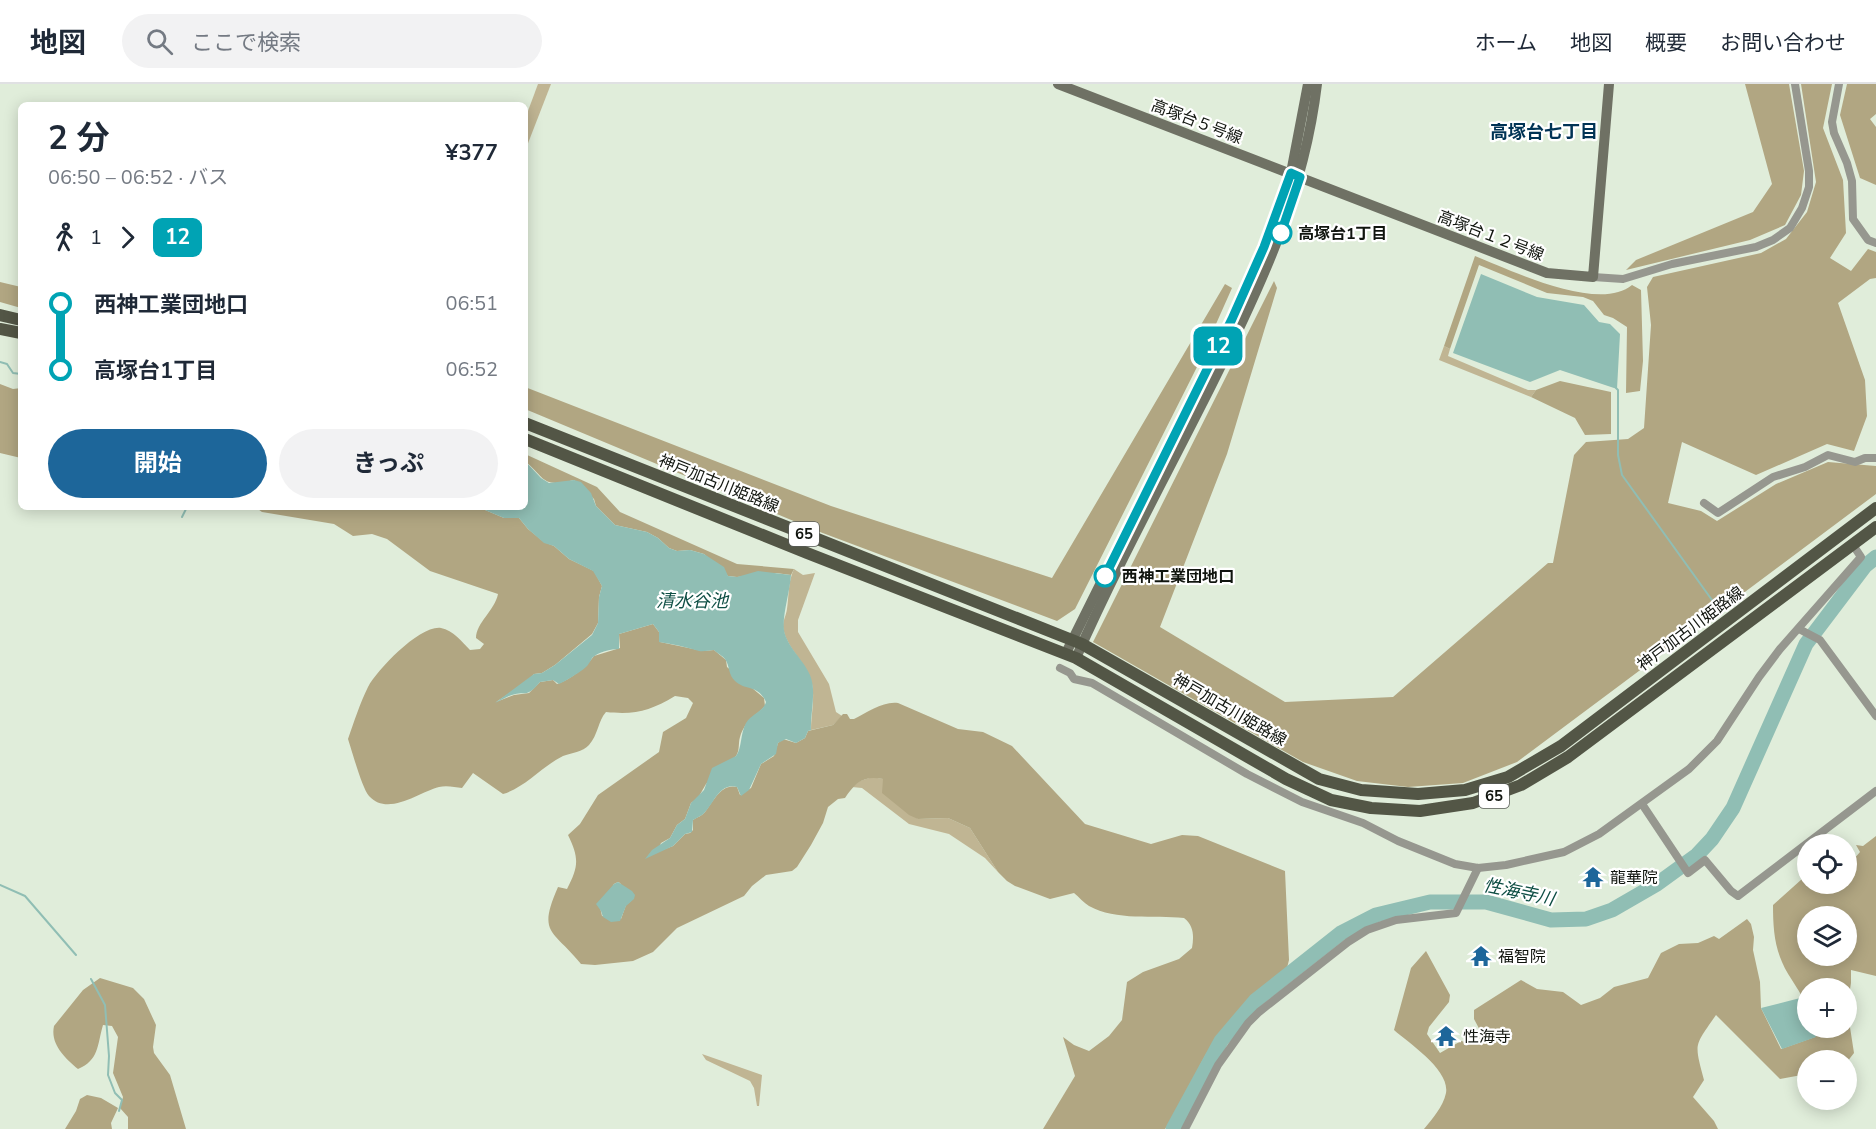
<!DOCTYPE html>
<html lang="ja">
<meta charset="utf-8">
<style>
:root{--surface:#fff;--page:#f2f2f3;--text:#1f2937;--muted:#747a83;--line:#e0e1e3;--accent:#1d669a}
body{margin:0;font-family:"Nunito Sans","Noto Sans JP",sans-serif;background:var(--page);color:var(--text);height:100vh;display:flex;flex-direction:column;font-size:22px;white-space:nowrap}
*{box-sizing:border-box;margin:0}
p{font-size:20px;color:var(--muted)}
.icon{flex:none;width:33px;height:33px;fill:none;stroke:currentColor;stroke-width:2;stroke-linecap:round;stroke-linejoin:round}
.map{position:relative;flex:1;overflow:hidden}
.drawer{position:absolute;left:18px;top:18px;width:510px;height:408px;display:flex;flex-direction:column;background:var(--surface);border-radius:9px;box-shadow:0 3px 15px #0003}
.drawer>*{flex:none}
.badge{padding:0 12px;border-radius:9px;font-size:21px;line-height:39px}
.buttons{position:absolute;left:1797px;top:750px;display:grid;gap:12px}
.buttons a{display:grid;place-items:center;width:60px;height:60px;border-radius:50%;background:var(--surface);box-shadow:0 3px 15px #0003;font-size:30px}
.map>.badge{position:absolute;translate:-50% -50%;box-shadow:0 0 0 3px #fff}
.legs{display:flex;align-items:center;gap:9px;height:66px;padding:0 30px;font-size:20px}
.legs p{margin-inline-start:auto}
.summary{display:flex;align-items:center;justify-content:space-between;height:102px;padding:0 30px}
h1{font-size:33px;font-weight:700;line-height:45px}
.cta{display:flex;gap:12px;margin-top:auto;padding:12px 30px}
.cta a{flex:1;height:69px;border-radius:36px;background:var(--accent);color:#fff;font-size:24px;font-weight:700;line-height:69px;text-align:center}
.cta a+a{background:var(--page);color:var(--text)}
ul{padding:0 30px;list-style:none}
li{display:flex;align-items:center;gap:21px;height:66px;font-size:22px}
li i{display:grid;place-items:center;width:9px;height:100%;margin:0 8px;background:currentColor}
li i::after{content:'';width:15px;height:15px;margin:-8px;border:4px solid;border-radius:50%;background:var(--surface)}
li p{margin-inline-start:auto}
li:first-child i{background:linear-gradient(#0000 50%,currentColor 0)}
li:last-child i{background:linear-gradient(currentColor 50%,#0000 0)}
header{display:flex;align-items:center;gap:36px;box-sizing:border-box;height:84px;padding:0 30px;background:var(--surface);border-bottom:2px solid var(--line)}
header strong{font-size:28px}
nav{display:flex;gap:33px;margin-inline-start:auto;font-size:21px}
.search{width:420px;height:54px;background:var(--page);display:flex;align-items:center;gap:15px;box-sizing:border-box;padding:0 21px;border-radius:33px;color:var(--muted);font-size:22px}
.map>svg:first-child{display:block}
.green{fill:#c0b593}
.forest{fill:#b1a682;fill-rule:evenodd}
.water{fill:#90beb4}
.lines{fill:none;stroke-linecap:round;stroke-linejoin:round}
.stream{stroke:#90beb4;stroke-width:2}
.river{stroke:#90beb4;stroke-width:15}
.street{stroke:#96978f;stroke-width:8}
.secondary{stroke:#6f7164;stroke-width:10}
.primary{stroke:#535646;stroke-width:12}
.line-1-casing{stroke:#fff;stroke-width:14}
.line-1{stroke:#00a3b4;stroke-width:9}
.stop-1-dot{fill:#fff;stroke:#00a3b4;stroke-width:3}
.labels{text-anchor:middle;stroke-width:4.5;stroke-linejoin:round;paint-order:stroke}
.shield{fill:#fff;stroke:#585b57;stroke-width:1.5}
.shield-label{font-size:15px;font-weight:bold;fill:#11150f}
.street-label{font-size:16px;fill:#11150f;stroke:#fff}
.stop-label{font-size:16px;font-weight:bold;fill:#11150f;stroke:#fff;text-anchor:start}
.poi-label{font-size:16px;fill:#11150f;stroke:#fff;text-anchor:start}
.neighbourhood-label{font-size:18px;font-weight:bold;fill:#035;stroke:#fff}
.water-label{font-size:18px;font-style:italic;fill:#0e4e44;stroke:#fff}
</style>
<header>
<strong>地図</strong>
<div class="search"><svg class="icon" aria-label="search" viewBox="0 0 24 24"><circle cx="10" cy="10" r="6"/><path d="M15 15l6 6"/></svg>ここで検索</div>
<nav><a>ホーム</a><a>地図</a><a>概要</a><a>お問い合わせ</a></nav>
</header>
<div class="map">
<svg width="1876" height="1045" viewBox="0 0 1876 1045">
<rect width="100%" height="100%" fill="#e0edda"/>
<!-- green -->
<g class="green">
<path d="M538,0H551L525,67V35Z"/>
<path d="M1444,262L1450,265L1448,272L1528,306H1536L1531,313L1439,276Z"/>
<path d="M794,485L803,491L815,489L798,536V548L829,600L836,628L842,632L833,641L811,646C811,632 815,614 812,600C808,579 786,565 783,543C783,536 786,532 787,525C789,512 788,497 794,485Z"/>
<path d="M872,693L883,695L918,735L948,734L970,744L998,788L985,774L949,750L909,740L862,704L852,703L860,697Z"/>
<path d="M702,970L762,991L759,1022H757L754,1004L750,997L706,976Z"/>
</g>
<!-- forest -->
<g class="forest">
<path d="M1745,0H1789L1804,87L1801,111L1785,141L1750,156L1626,186L1636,176L1753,128L1772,100Z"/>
<path d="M1801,0H1832L1823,44L1843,96L1846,149L1830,174L1851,187L1868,165L1876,168V194L1870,195L1838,219L1865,296L1867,332L1854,367L1827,360L1756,391L1682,358L1668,419L1701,427L1717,437L1776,400L1828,378L1876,382V410L1517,678L1463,699L1408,703L1357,697L1303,678L1093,558L1274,197L1277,204L1227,370L1160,543L1285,618L1393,613L1548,479H1553L1574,371L1586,358L1628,355L1644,344L1651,241L1647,203L1653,193L1761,169L1786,155L1807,128L1816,98Z"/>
<path d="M1847,0H1876V30L1870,35L1876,43V101L1860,94L1840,31Z"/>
<path d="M1475,172C1510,186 1599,229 1632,201L1641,206L1643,277L1640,307L1626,309L1627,243L1613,234L1604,231L1593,217L1583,213L1547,209L1479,181L1450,265L1444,262Z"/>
<path d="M0,198L21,203V224L0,218Z"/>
<path d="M1225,200L1232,204L1196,285L1075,525L1057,537L820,448L525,325V303L831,422L1052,494Z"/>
<path d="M1560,297L1611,308V350L1585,351L1575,334L1531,313L1536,306Z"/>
<path d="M0,300L13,305L21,304V374L0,369Z"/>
<path d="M525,370L597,403L620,428L737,480L794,485L791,491L776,489L737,493L728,492L704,470L690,466L677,467L669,464L658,454L647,448L615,441L596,422L594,415L574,396C542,404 546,395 525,377Z"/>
<path d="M255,423H465L485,426L504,434H519L528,445L544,458L554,462L569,475L594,487L602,502L599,513L598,539L592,550L555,581L542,589L534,590L529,596L496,618L514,611L529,609L540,598L553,596L557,600C570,596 586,583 594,572L620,564L619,550L653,540L659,548L660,558L703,567L714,566L726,576L727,583L764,614L765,622C754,634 746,635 740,653C738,660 740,666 736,672L706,700L698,714L691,719L685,735L677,741L670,754L661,759L657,768L673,762L685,750L690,749L693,746V736C697,733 702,732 705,728C713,718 721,699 737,703L740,711L751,704L761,680L774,672L778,659L783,655L796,659L805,654L808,647L833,641L843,630H847L850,635H854C868,628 883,617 898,619L958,645L983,648L1012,662L1085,740L1151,760L1182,751L1198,752L1285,787L1289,876L1287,884C1256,910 1225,936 1205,972C1191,996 1184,1024 1165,1045H1043L1075,992L1063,953L1074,961L1089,967L1109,952L1122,936L1127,898L1143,888L1179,875L1192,864C1194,852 1194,842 1184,834C1154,831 1116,837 1089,822C1084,819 1079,813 1074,809L1050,815L1015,802L1007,797L998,788L970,744L948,734L918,735L909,731L882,709L883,695C863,691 855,699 845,714L838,715L828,723L823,739L811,761L797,783L792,787L766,791L752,802L744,812L677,844L653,868L633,877L595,881L581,880C553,845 537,851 558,803L567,805C579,782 579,774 568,751L580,740L598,711L659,668L663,648L686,634L693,619L688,614L675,612C650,627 635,631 606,628C598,637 598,651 589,661C583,668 571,669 563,672C541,683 526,703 503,710L473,689L462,704C455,703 446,701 439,703C419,708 388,733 369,712C362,704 352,667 348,655C354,638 360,619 368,603C378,585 420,541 441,544C453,546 462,558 470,566L480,565L484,560L476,554C476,539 495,526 498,510L430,487L387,455L372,450L353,452L334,440L262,428ZM618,798L620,799L631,817L626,821L621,835L602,832L600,823L614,800Z"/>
<path d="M1876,752V892L1851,886V899L1847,924L1854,969L1847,978L1846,976H1808L1807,990L1780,995L1716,931C1694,963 1694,958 1704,996L1693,1013L1714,1037L1718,1045H1424C1432,1035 1443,1023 1446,1009C1450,986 1410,960 1394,946L1411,884L1426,867L1450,911L1449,918L1429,943L1427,950L1440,969L1461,957L1470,959L1483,952L1474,935V926L1521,896L1537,905L1563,908L1581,921L1600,914L1614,903L1648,894L1661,869L1679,860L1698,859L1714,852L1719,855L1747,835L1751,840L1754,853L1753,866L1760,898L1761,924L1781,965L1815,953L1813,944H1846V904H1808L1807,925C1802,907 1789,895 1782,878C1774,860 1773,841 1773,821L1802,795L1807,794L1808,800H1846L1847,783L1860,768L1856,761L1863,762ZM1808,832H1846V872H1808Z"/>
<path d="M100,894L133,904L144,915L156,941L153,963L154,969L170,991L186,1045H128V1033L120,1024L123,1013L113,989L118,953L112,942L103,941C97,962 99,976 78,985C65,974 50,960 54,942L83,906Z"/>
<path d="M87,1011L101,1014L118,1024L111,1039L112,1045H65L76,1027L80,1015Z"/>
</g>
<!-- water -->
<g class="water">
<path d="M1481,190L1537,213L1584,221L1599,238L1610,240L1620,250L1617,305L1560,286L1530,298L1453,269Z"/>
<path d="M525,377L541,394L549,399L574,396L581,398L591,409L596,422L615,441L647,448L658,454L669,464L677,467L690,466L704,470L724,483L728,492L737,493L758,487L791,491C790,507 782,532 784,546C787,563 803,575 810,591C817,608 810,629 811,646L808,647L805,654L796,659L786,655L778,659L776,670L761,680L749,706L741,712L737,703C718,698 713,723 702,731C699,733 696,734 693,736L692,748L685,750L673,762L645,775L652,766L670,754L677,741L685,735L691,719L704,706L712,684L736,672C742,664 740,650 746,639C751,630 763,628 766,618C758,600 745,607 735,597C728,591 730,582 725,575C723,572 717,569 714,566C709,566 704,568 699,567C686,563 673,560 659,558V548L653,540L619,550V565C611,565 598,568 592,574C592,575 588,581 587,582C584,586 564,598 559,600L553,596L540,598C525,616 526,605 509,612C504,614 500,617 495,619L534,590L542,589L555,581L592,551L598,539L599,513L602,502L593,487L569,475L554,462L544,459L528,445L519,434H504L485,426L465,423H525Z"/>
<path d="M618,798L632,807L635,811L634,815L626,822L620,837L611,838L603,833L601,827L596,820L614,800Z"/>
<path d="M1804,913L1807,925L1808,944H1813L1816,953L1782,965L1761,924Z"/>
</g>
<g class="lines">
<!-- stream -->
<g class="stream">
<path d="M0,278L7,280L13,289L21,290"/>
<path d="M1616,304L1618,306V371L1622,391L1717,523"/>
<path d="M182,433L187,423"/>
<path d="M0,801L25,812L76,871"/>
<path d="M91,895L105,921L109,972L108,991L115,1009L122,1016L119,1027"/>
</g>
<!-- river -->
<path class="river" d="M1173,1045L1221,957L1255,917L1341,849L1376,831L1430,818H1486L1551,836L1586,835L1612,826L1657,800L1697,771L1712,755L1733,724L1806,560L1865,482L1876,473"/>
<!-- street -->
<g class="street">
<path d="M1839,0L1832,38L1834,49L1847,79L1852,97L1853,135L1868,156L1876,159"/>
<path d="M1593,193L1623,195L1672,180L1756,163L1773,156L1790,144L1802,124L1809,103V87L1795,0"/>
<path d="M1704,419L1718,429L1773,393L1805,383L1828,371L1855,378L1865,374H1876"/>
<path d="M1799,545L1820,556L1876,632"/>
<path d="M1060,584L1070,589L1074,595L1092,599L1247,690L1302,718L1363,739L1398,757L1455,780L1478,784L1506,781L1564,768L1599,750L1689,685L1717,657L1759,593L1780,565L1861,473L1853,461"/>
<path d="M1642,720L1688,789L1705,776L1731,807L1738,812L1876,707"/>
<path d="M1185,1045L1218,981L1248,939L1259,928L1348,858L1367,846L1396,836L1456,829L1478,784"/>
</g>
<!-- secondary -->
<g class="secondary">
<path d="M1058,0L1547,189L1593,193L1609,0"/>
<path d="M1066,569L1232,235L1264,163L1291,89L1308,0"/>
<path d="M1076,574C1117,481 1167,390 1212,300C1261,202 1304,110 1317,0"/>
</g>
<!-- primary -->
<g class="primary">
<path d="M0,231L21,236"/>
<path d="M0,245L21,249"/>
<path d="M525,339L1082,560L1319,695L1361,706L1418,710L1465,706L1508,693L1561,662L1876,424"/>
<path d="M525,355L807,469L1076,574L1286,695L1331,716L1371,724L1420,727L1473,719L1521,701L1568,673L1876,443"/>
</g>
</g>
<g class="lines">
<defs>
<path id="line-1" d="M1105,492L1232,235L1264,163L1291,89L1300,93L1281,149"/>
</defs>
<!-- line-1 casing -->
<use href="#line-1" class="line-1-casing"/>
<!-- line-1 -->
<use href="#line-1" class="line-1"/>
</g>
<!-- icons -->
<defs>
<symbol id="temple-bare" viewBox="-9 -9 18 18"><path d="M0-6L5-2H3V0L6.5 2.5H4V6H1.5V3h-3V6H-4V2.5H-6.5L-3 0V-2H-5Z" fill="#1d669a" stroke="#fff" stroke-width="2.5" paint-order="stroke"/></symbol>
</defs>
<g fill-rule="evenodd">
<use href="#temple-bare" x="1578" y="778" width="30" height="30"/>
<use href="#temple-bare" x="1466" y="857" width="30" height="30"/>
<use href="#temple-bare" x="1431" y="937" width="30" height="30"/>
</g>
<!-- markers -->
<g class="stop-1-dot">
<circle cx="1281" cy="149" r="10"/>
<circle cx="1105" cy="492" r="10"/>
</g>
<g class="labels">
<!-- shield labels -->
<g class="shield">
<rect x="789" y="438" width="30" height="24" rx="4.5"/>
<rect x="1479" y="700" width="30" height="24" rx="4.5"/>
</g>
<g class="shield-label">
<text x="804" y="455">65</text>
<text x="1494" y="717">65</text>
</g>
<!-- street labels -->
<g class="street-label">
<text transform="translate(1197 37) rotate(21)" y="6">高塚台５号線</text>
<text transform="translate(1491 151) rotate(21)" y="6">高塚台１２号線</text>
<text transform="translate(719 399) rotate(22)" y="6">神戸加古川姫路線</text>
<text transform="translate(1690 544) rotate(-37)" y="6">神戸加古川姫路線</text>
<text transform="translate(1230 625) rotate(30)" y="6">神戸加古川姫路線</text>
</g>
<!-- stop labels -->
<g class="stop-label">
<text x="1298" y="155">高塚台1丁目</text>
<text x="1122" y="498">西神工業団地口</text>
</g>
<!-- poi labels -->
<g class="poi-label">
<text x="1610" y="799">龍華院</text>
<text x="1498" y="878">福智院</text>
<text x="1463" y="958">性海寺</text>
</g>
<!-- neighbourhood labels -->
<g class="neighbourhood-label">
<text x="1544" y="54">高塚台七丁目</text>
</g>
<!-- water labels -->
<g class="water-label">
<text x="692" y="523">清水谷池</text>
<text transform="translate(1519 808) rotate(12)" y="6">性海寺川</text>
</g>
</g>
</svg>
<div class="buttons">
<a><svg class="icon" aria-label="locate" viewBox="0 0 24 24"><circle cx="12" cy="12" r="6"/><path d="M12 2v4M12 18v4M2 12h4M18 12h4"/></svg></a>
<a><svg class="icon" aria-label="layers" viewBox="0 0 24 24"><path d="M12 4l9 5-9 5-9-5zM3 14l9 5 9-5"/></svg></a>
<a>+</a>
<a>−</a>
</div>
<b class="badge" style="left:1218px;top:262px;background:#00a3b4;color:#fff">12</b>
<section class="drawer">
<div class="summary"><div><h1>2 分</h1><p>06:50 – 06:52 · バス</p></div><b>¥377</b></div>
<div class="legs"><svg class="icon" aria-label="walk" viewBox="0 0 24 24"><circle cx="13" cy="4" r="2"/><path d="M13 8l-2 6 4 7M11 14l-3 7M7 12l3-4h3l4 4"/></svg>1<svg class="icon" aria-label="forward" viewBox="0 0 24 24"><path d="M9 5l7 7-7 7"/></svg><b class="badge" style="background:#00a3b4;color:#fff">12</b></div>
<ul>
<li><i style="color:#00a3b4"></i><b>西神工業団地口</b><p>06:51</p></li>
<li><i style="color:#00a3b4"></i><b>高塚台1丁目</b><p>06:52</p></li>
</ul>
<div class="cta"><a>開始</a><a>きっぷ</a></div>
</section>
</div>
